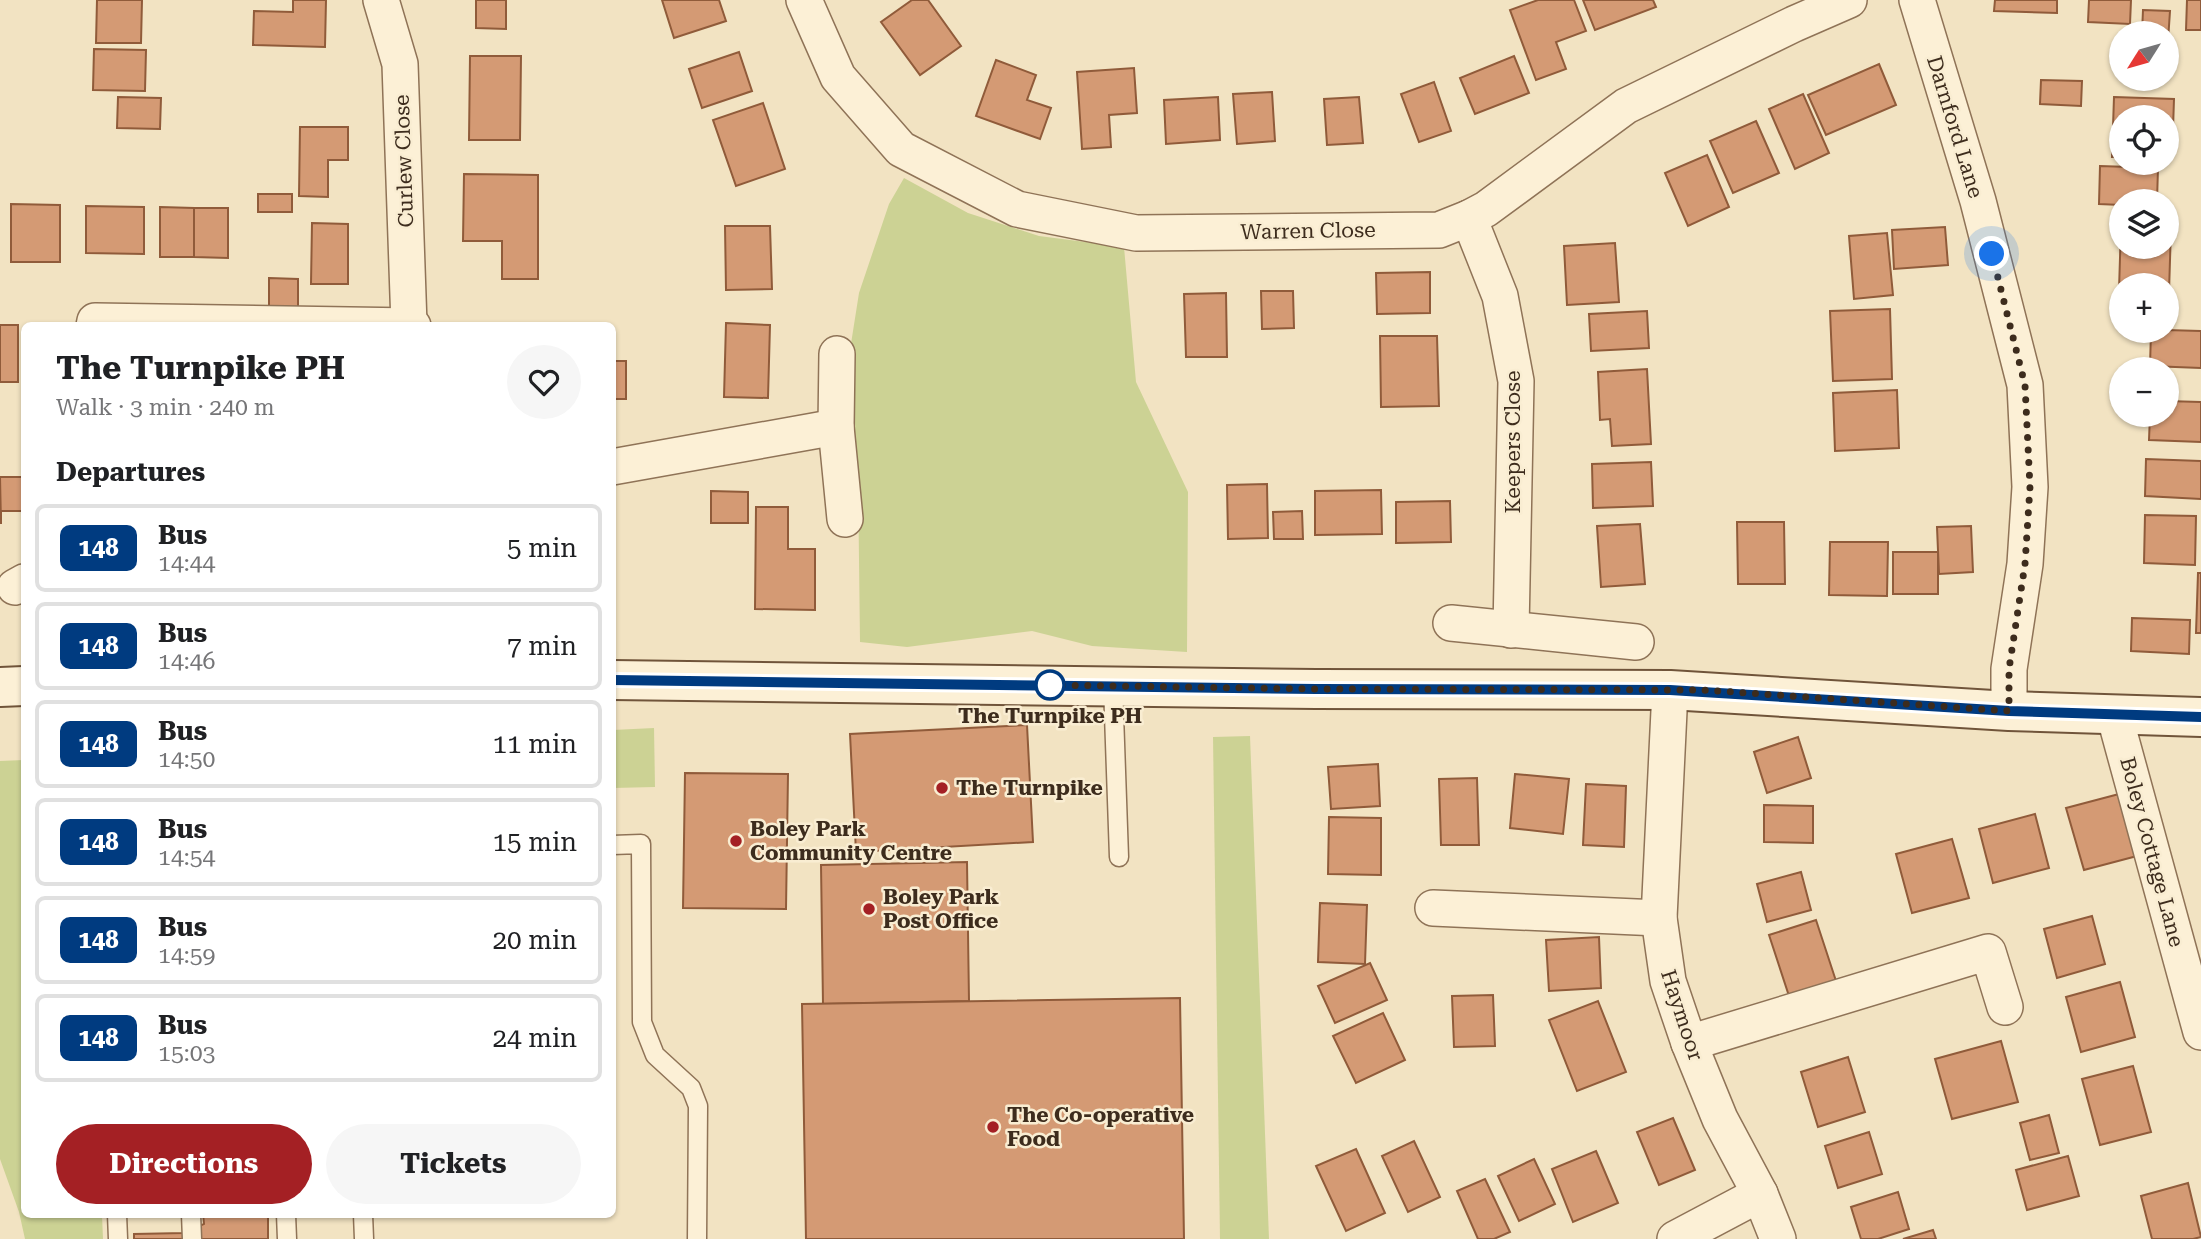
<!DOCTYPE html>
<meta charset="utf-8">
<style>
:root{--surface:#fff;--page:#f6f6f6;--text:#202124;--muted:#757577;--line:#e0e0e0;--accent:#a42024}
body{margin:0;font-family:"Roboto Serif",serif;background:var(--page);color:var(--text);height:100vh;display:flex;flex-direction:column;font-size:26px;white-space:nowrap}
*{box-sizing:border-box;margin:0}
p{font-size:23px;color:var(--muted)}
.icon{flex:none;width:38px;height:38px;fill:none;stroke:currentColor;stroke-width:2;stroke-linecap:round;stroke-linejoin:round}
.map{position:relative;flex:1;overflow:hidden}
.panel{position:absolute;left:21px;top:322px;width:595px;height:896px;display:flex;flex-direction:column;background:var(--surface);border-radius:10px;box-shadow:0 2px 5px #0004}
.panel>*{flex:none}
.badge{padding:0 14px;border-radius:10px;font-size:24px;line-height:46px}
.needle{width:46px;rotate:233deg}
.fabs{position:absolute;left:2109px;top:21px;display:grid;gap:14px}
.fabs a{display:grid;place-items:center;width:70px;height:70px;border-radius:50%;background:var(--surface);box-shadow:0 2px 5px #0004;font-size:35px}
.you{position:absolute;width:35px;height:35px;margin:-18px;border:5px solid #fff;border-radius:50%;background:#1a73e8;box-shadow:0 0 0 10px #1a73e833}
.map>.badge{position:absolute;translate:-50% -50%;box-shadow:0 0 0 4px #fff}
h2{padding:0 35px;font-size:26px;line-height:63px}
.round{display:grid;place-items:center;flex:none;width:74px;height:74px;border-radius:37px;background:var(--page)}
.summary{display:flex;align-items:center;justify-content:space-between;height:119px;padding:0 35px}
h1{font-size:33px;font-weight:700;line-height:52px}
.primary-button{display:flex;gap:14px;margin-top:auto;padding:14px 35px}
.primary-button a{flex:1;height:80px;border-radius:42px;background:var(--accent);color:#fff;font-size:28px;font-weight:700;line-height:80px;text-align:center}
.primary-button a+a{background:var(--page);color:var(--text)}
ul{padding:0;list-style:none}
li{display:flex;align-items:center;gap:21px;height:88px;margin:0 14px 10px;padding:0 21px;border:4px solid var(--line);border-radius:10px}
li div{flex:1}
li b{display:block;font-size:26px}
li em{font-style:normal}
li .badge{min-width:77px;font-weight:700;text-align:center}
.map>svg:first-child{display:block}
.green{fill:#ccd294}
.building{fill:#d49a74;stroke:#905b3a;stroke-width:2}
.lines{fill:none;stroke-linecap:round;stroke-linejoin:round}
.lane-casing{stroke:#8f7357;stroke-width:21}
.street-casing{stroke:#8f7357;stroke-width:38}
.secondary-casing{stroke:#70543a;stroke-width:42}
.lane{stroke:#fcf0d6;stroke-width:18}
.street{stroke:#fcf0d6;stroke-width:35}
.secondary{stroke:#fcf0d6;stroke-width:38}
.line-casing{stroke:#fff;stroke-width:16}
.line{stroke:#003b80;stroke-width:10}
.walk{stroke:#3d2c1d;stroke-width:7;stroke-dasharray:0 12.6}
.stop-dot{fill:#fff;stroke:#003b80;stroke-width:3.5}
.poi-dot{fill:#a42024;stroke:#f9edd2;stroke-width:2.5}
.labels{text-anchor:middle;stroke-width:5;stroke-linejoin:round;paint-order:stroke}
.street-label{font-size:21px;fill:#3d2c1d;stroke:#f9edd2}
.stop-label{font-size:21px;font-weight:bold;fill:#3d2c1d;stroke:#f9edd2}
.poi-label{font-size:21px;font-weight:bold;fill:#3d2c1d;stroke:#f9edd2;text-anchor:start}
</style>
<div class="map">
<svg width="2201" height="1239" viewBox="0 0 2201 1239">
<rect width="100%" height="100%" fill="#f2e3c2"/>
<!-- green -->
<g class="green">
<path d="M904,178L968,213L1039,236L1124,247L1136,382L1188,492L1187,652L1092,646L1032,631L907,647L860,642L858,476L849,430L847,369L859,293L889,204Z"/>
<path d="M654,728L655,787L613,788V730Z"/>
<path d="M1250,736L1269,1239H1220L1213,737Z"/>
<path d="M24,760V1214L102,1215L103,1239H25L19,1212L0,1159V761Z"/>
</g>
<!-- building -->
<g class="building">
<path d="M97,0H142L141,43H96Z"/>
<path d="M293,0H326L325,47L253,45L254,11L293,12Z"/>
<path d="M476,0H506V29L476,28Z"/>
<path d="M662,0H719L726,21L674,38Z"/>
<path d="M912,0H928L961,46L920,75L881,22Z"/>
<path d="M1538,0H1574L1586,31L1556,42L1566,69L1536,80L1510,10Z"/>
<path d="M1583,0H1653L1656,7L1595,30Z"/>
<path d="M1995,0H2057V13L1994,11Z"/>
<path d="M2089,0H2131L2130,24L2088,22Z"/>
<path d="M2187,0H2201V30H2186Z"/>
<path d="M2143,10L2170,11L2168,41H2166V33H2142Z"/>
<path d="M94,49L146,50L145,91L93,90Z"/>
<path d="M739,52L752,91L702,108L689,69Z"/>
<path d="M470,56H521L520,140H469Z"/>
<path d="M1514,56L1529,93L1475,114L1460,78Z"/>
<path d="M996,60L1036,75L1027,100L1051,108L1040,139L976,116Z"/>
<path d="M1879,64L1896,105L1826,135L1808,95Z"/>
<path d="M1134,68L1137,113L1109,115L1111,147L1082,149L1077,72Z"/>
<path d="M2041,80L2082,81L2081,106L2040,104Z"/>
<path d="M1434,82L1451,131L1419,142L1401,94Z"/>
<path d="M1272,92L1275,141L1237,144L1233,94Z"/>
<path d="M1803,94L1829,153L1795,169L1769,109Z"/>
<path d="M118,97L161,98L160,129L117,128Z"/>
<path d="M1218,97L1220,140L1166,144L1164,100Z"/>
<path d="M1359,97L1363,143L1327,145L1324,99Z"/>
<path d="M2114,97L2174,99L2172,159H2166V117H2121V157H2112Z"/>
<path d="M763,103L785,169L736,186L713,120Z"/>
<path d="M1756,121L1779,173L1733,193L1710,141Z"/>
<path d="M300,127H348V160H328V197L299,196Z"/>
<path d="M1707,155L1729,207L1688,226L1665,173Z"/>
<path d="M2100,166L2158,168L2157,201H2121V205L2099,204Z"/>
<path d="M464,174L538,175V279H502V241H463Z"/>
<rect x="258" y="194" width="34" height="18"/>
<path d="M11,204L60,205V262H11Z"/>
<path d="M86,206L144,207V254L86,253Z"/>
<path d="M160,207L194,208V257H160Z"/>
<path d="M194,208H228V258L194,257Z"/>
<path d="M312,223L348,224V284H311Z"/>
<path d="M725,226H770L772,289L726,290Z"/>
<path d="M2121,226V247H2166V228H2171L2169,292H2166V285H2121V290H2119Z"/>
<path d="M1945,227L1948,265L1894,269L1892,230Z"/>
<path d="M1887,233L1893,295L1854,299L1849,236Z"/>
<path d="M1615,243L1619,302L1567,305L1564,246Z"/>
<path d="M1430,272V313L1377,314L1376,273Z"/>
<path d="M269,278L298,279V307H269Z"/>
<path d="M1261,291H1293L1294,328L1262,329Z"/>
<path d="M1226,293L1227,357H1186L1184,294Z"/>
<path d="M1890,309L1892,379L1833,381L1830,311Z"/>
<path d="M1647,311L1649,348L1591,351L1589,314Z"/>
<path d="M726,323L770,325L768,398L724,397Z"/>
<rect x="0" y="325" width="18" height="57"/>
<path d="M2166,330L2201,331V368L2150,366L2151,331Z"/>
<path d="M1380,336H1437L1439,406L1381,407Z"/>
<rect x="612" y="361" width="14" height="38"/>
<path d="M1647,369L1651,444L1612,446L1610,419L1600,420L1598,372Z"/>
<path d="M1897,390L1899,448L1835,451L1833,393Z"/>
<path d="M2166,401L2201,402V442L2149,440L2150,415H2166Z"/>
<path d="M2146,459L2201,461V499L2145,496Z"/>
<path d="M1651,462L1653,506L1593,508L1592,464Z"/>
<path d="M0,477H24V511H1V524Z"/>
<path d="M1267,484L1268,538L1228,539L1227,485Z"/>
<path d="M1381,490L1382,534L1315,535V491Z"/>
<path d="M711,491L748,492V523H711Z"/>
<path d="M1450,501L1451,542L1396,543V502Z"/>
<path d="M756,507H788V549H815V610L755,609Z"/>
<path d="M1302,511L1303,539H1274L1273,512Z"/>
<path d="M2145,515L2196,516L2195,565L2144,563Z"/>
<path d="M1737,522H1784L1785,584H1738Z"/>
<path d="M1640,524L1645,584L1601,587L1597,526Z"/>
<path d="M1971,526L1973,572L1939,574L1937,527Z"/>
<path d="M1830,542H1888L1887,596L1829,595Z"/>
<rect x="1893" y="552" width="45" height="42"/>
<path d="M2198,573H2201V633H2196Z"/>
<path d="M2132,618L2190,620L2189,654L2131,651Z"/>
<path d="M1027,725L1033,842L856,852L850,734Z"/>
<path d="M1798,737L1811,778L1767,793L1754,752Z"/>
<path d="M1378,764L1380,806L1331,809L1328,767Z"/>
<path d="M685,773L788,774L786,909L683,908Z"/>
<path d="M1515,774L1569,779L1563,834L1510,828Z"/>
<path d="M1477,778L1479,845H1441L1439,779Z"/>
<path d="M1586,784L1626,786L1624,847L1583,845Z"/>
<path d="M2119,794L2137,856L2084,870L2066,808Z"/>
<path d="M1764,805L1813,806V843L1764,842Z"/>
<path d="M2035,814L2049,868L1993,883L1979,829Z"/>
<path d="M1329,817L1381,818V875L1328,874Z"/>
<path d="M1952,839L1969,898L1912,913L1896,854Z"/>
<path d="M967,862L969,1001L823,1004L821,865Z"/>
<path d="M1801,872L1811,910L1767,922L1757,884Z"/>
<path d="M1320,903L1367,905L1365,964L1318,962Z"/>
<path d="M2092,916L2105,964L2057,978L2044,929Z"/>
<path d="M1816,920L1837,984L1790,999L1769,935Z"/>
<path d="M1599,937L1601,988L1549,991L1546,940Z"/>
<path d="M1370,963L1387,1000L1335,1023L1318,986Z"/>
<path d="M2120,982L2135,1037L2081,1052L2066,997Z"/>
<path d="M1493,995L1495,1046L1454,1047L1452,996Z"/>
<path d="M1180,998L1184,1239H806L802,1004Z"/>
<path d="M1598,1001L1626,1072L1577,1091L1549,1020Z"/>
<path d="M1383,1013L1405,1060L1356,1083L1333,1036Z"/>
<path d="M2001,1041L2018,1102L1952,1119L1935,1059Z"/>
<path d="M1848,1057L1865,1112L1818,1127L1801,1072Z"/>
<path d="M2133,1066L2151,1132L2100,1145L2082,1079Z"/>
<path d="M2049,1115L2059,1153L2030,1160L2020,1123Z"/>
<path d="M1673,1118L1695,1170L1659,1185L1637,1132Z"/>
<path d="M1869,1132L1882,1174L1838,1188L1825,1146Z"/>
<path d="M1414,1141L1440,1197L1408,1212L1382,1156Z"/>
<path d="M1356,1149L1385,1213L1346,1231L1316,1166Z"/>
<path d="M1596,1151L1618,1203L1573,1222L1552,1169Z"/>
<path d="M2068,1156L2079,1196L2027,1210L2016,1170Z"/>
<path d="M1534,1159L1555,1204L1519,1221L1498,1176Z"/>
<path d="M1485,1179L1510,1232L1494,1239H1478L1457,1191Z"/>
<path d="M2188,1183L2201,1237L2193,1239H2152L2141,1196Z"/>
<path d="M1898,1192L1909,1229L1878,1239H1861L1851,1207Z"/>
<path d="M203,1214H268V1239H134V1234L185,1233L204,1224Z"/>
<path d="M1933,1230L1936,1239H1903Z"/>
</g>
<g class="lines">
<defs>
<g id="lane">
<path d="M1113,686L1119,857"/>
<path d="M612,845L641,844L642,1022L655,1055L691,1088L698,1106L697,1239"/>
<path d="M117,1214L118,1239"/>
<path d="M191,1214L192,1239"/>
<path d="M286,1214L287,1239"/>
<path d="M363,1214L364,1239"/>
</g>
<g id="street">
<path d="M381,0L400,64L409,325"/>
<path d="M804,0L838,77L901,149L1017,209L1136,233L1439,230L1469,218L1486,209L1626,106L1794,24L1849,0"/>
<path d="M1917,0L1978,201L2025,385L2030,487L2025,564L2009,669V711"/>
<path d="M1469,218L1500,296L1516,381L1511,630"/>
<path d="M94,326L95,321L413,326"/>
<path d="M837,354L836,427L845,519"/>
<path d="M612,467L836,427"/>
<path d="M15,587L24,582"/>
<path d="M1451,623L1636,642"/>
<path d="M1670,690L1659,918L1668,981L1689,1043L1720,1119L1760,1194L1778,1239"/>
<path d="M2114,714L2201,1032"/>
<path d="M1433,908L1659,918"/>
<path d="M1689,1043L1988,952L2005,1007"/>
<path d="M1675,1239L1760,1194"/>
</g>
<g id="secondary">
<path d="M612,680L1316,689L1670,690L2009,711L2201,717"/>
<path d="M0,687L24,686"/>
</g>
</defs>
<!-- lane casing -->
<use href="#lane" class="lane-casing"/>
<!-- street casing -->
<use href="#street" class="street-casing"/>
<!-- secondary casing -->
<use href="#secondary" class="secondary-casing"/>
<!-- lane -->
<use href="#lane" class="lane"/>
<!-- street -->
<use href="#street" class="street"/>
<!-- secondary -->
<use href="#secondary" class="secondary"/>
</g>
<g class="lines">
<defs>
<path id="line" d="M612,680L1316,689L1670,690L2009,711L2201,717"/>
</defs>
<!-- line casing -->
<use href="#line" class="line-casing"/>
<!-- line -->
<use href="#line" class="line"/>
<!-- walk -->
<path class="walk" d="M1050,685L1316,689L1703,690L2009,711V669L2025,564L2030,487L2025,385L1992,254"/>
</g>
<!-- markers -->
<circle class="stop-dot" cx="1050" cy="685" r="14"/>
<g class="poi-dot">
<circle cx="942" cy="788" r="7"/>
<circle cx="736" cy="841" r="7"/>
<circle cx="869" cy="909" r="7"/>
<circle cx="993" cy="1127" r="7"/>
</g>
<g class="labels">
<!-- street labels -->
<g class="street-label">
<text transform="translate(1955 127) rotate(73)" y="7">Darnford Lane</text>
<text transform="translate(404 161) rotate(-92)" y="7">Curlew Close</text>
<text transform="translate(1308 231) rotate(-1)" y="7">Warren Close</text>
<text transform="translate(1513 442) rotate(-90)" y="7">Keepers Close</text>
<text transform="translate(2152 852) rotate(75)" y="7">Boley Cottage Lane</text>
<text transform="translate(1682 1015) rotate(72)" y="7">Haymoor</text>
</g>
<!-- stop labels -->
<g class="stop-label">
<text x="1050" y="723">The Turnpike PH</text>
</g>
<!-- poi labels -->
<g class="poi-label">
<text x="956" y="795">The Turnpike</text>
<text x="750" y="836">Boley Park<tspan x="750" dy="24">Community Centre</tspan></text>
<text x="883" y="904">Boley Park<tspan x="883" dy="24">Post Office</tspan></text>
<text x="1007" y="1122">The Co-operative<tspan x="1007" dy="24">Food</tspan></text>
</g>
</g>
</svg>
<div class="fabs">
<a><svg class="needle" viewBox="-14 -14 28 28"><path d="M0-13l5 13h-10z" fill="#e53935"/><path d="M0 13l5-13h-10z" fill="#757577"/></svg></a>
<a><svg class="icon" aria-label="locate" viewBox="0 0 24 24"><circle cx="12" cy="12" r="6"/><path d="M12 2v4M12 18v4M2 12h4M18 12h4"/></svg></a>
<a><svg class="icon" aria-label="layers" viewBox="0 0 24 24"><path d="M12 4l9 5-9 5-9-5zM3 14l9 5 9-5"/></svg></a>
<a>+</a>
<a>−</a>
</div>
<div class="you" style="left:1992px;top:254px"></div>
<section class="panel">
<div class="summary"><div><h1>The Turnpike PH</h1><p>Walk · 3 min · 240 m</p></div><a class="round"><svg class="icon" aria-label="heart" viewBox="0 0 24 24"><path d="M12 20l-8-8c-3-5 5-10 8-4 3-6 11-1 8 4z"/></svg></a></div>
<h2>Departures</h2>
<ul>
<li><span class="badge" style="background:#003b80;color:#fff">148</span><div><b>Bus</b><p>14:44</p></div><em>5 min</em></li>
<li><span class="badge" style="background:#003b80;color:#fff">148</span><div><b>Bus</b><p>14:46</p></div><em>7 min</em></li>
<li><span class="badge" style="background:#003b80;color:#fff">148</span><div><b>Bus</b><p>14:50</p></div><em>11 min</em></li>
<li><span class="badge" style="background:#003b80;color:#fff">148</span><div><b>Bus</b><p>14:54</p></div><em>15 min</em></li>
<li><span class="badge" style="background:#003b80;color:#fff">148</span><div><b>Bus</b><p>14:59</p></div><em>20 min</em></li>
<li><span class="badge" style="background:#003b80;color:#fff">148</span><div><b>Bus</b><p>15:03</p></div><em>24 min</em></li>
</ul>
<div class="primary-button"><a>Directions</a><a>Tickets</a></div>
</section>
</div>
